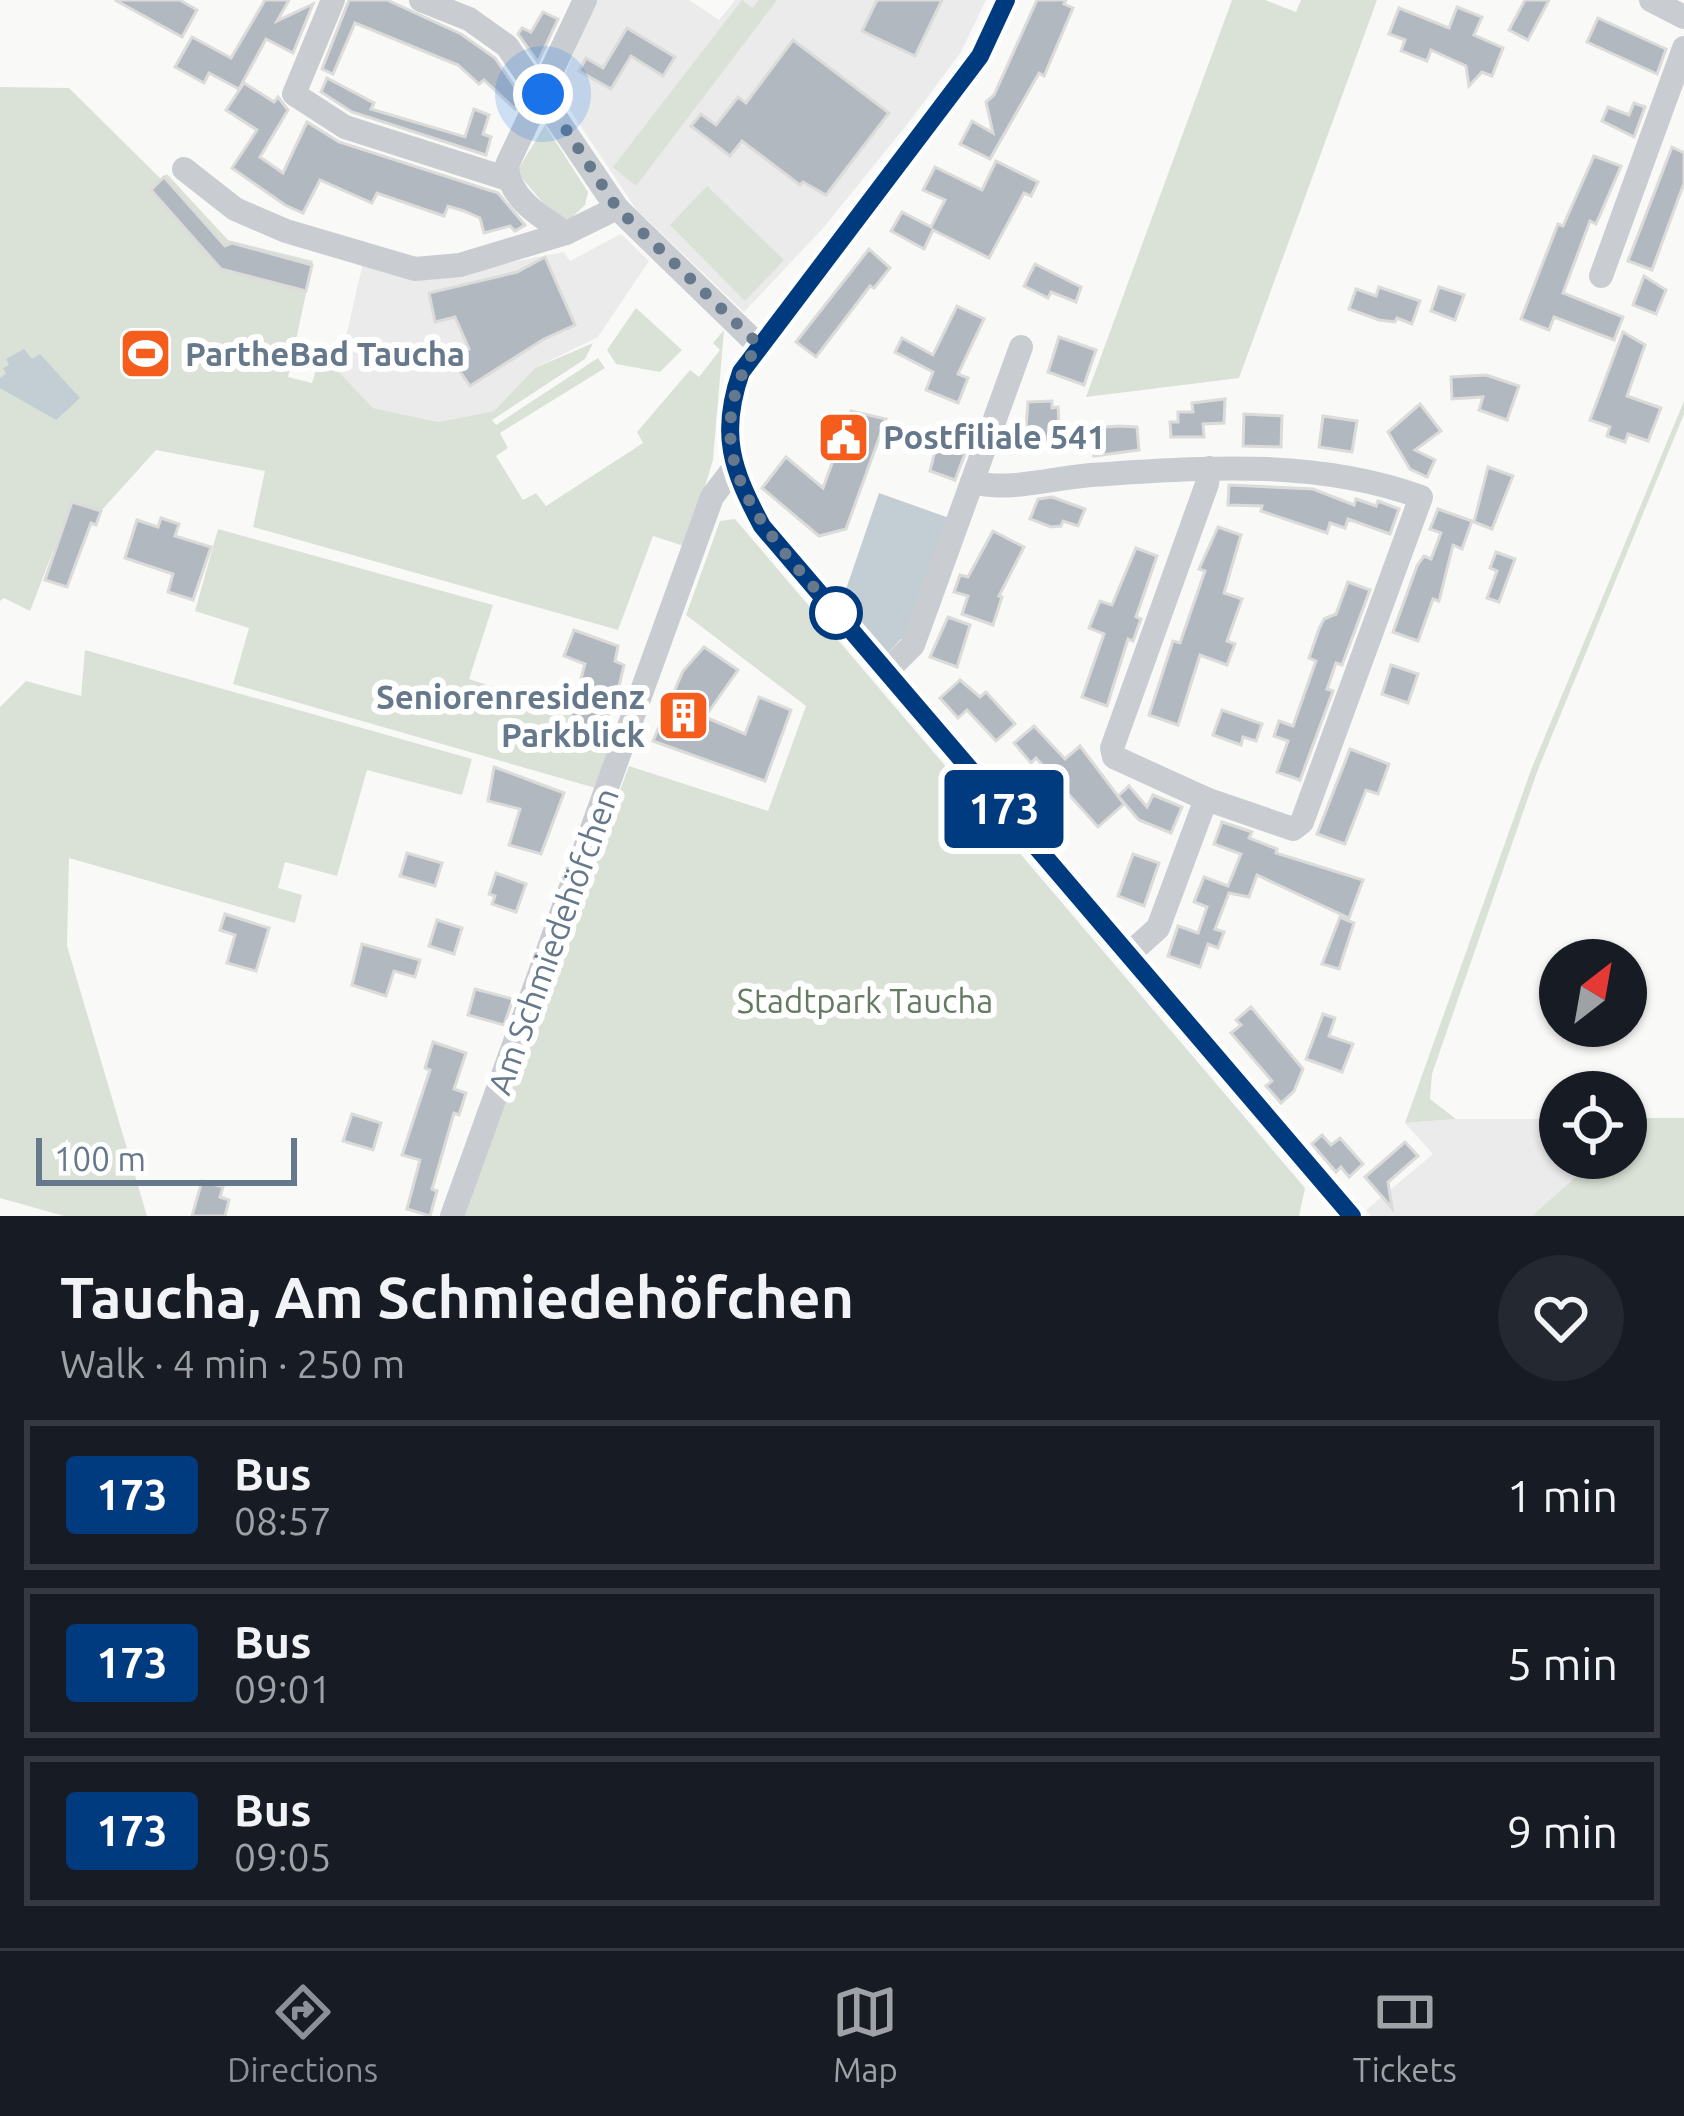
<!DOCTYPE html>
<meta charset="utf-8">
<style>
:root{--surface:#171b24;--page:#242831;--text:#f1f3f6;--muted:#9ea1a6;--line:#363941;--accent:#8c9099}
body{margin:0;font-family:Ubuntu,sans-serif;background:var(--page);color:var(--text);height:100vh;display:flex;flex-direction:column;font-size:45px;white-space:nowrap}
*{box-sizing:border-box;margin:0}
p{font-size:39px;color:var(--muted)}
.icon{flex:none;width:66px;height:66px;fill:none;stroke:currentColor;stroke-width:2;stroke-linecap:round;stroke-linejoin:round}
.map{position:relative;height:1216px;overflow:hidden}
.details{display:flex;flex-direction:column;background:var(--surface);flex:1}
.details>*{flex:none}
.badge{padding:0 24px;border-radius:9px;font-size:42px;line-height:78px}
.needle{width:78px;rotate:31deg}
.fabs{position:absolute;left:1539px;top:939px;display:grid;gap:24px}
.fabs a{display:grid;place-items:center;width:108px;height:108px;border-radius:50%;background:var(--surface);box-shadow:0 3px 9px #0004;font-size:60px}
.scale{position:absolute;left:36px;bottom:30px;width:261px;box-sizing:border-box;padding-left:12px;border:6px solid #66788b;border-top:0;font-size:33px;line-height:42px;white-space:nowrap;color:#66788b;-webkit-text-stroke:9px #fff;paint-order:stroke}
.you{position:absolute;width:60px;height:60px;margin:-30px;border:9px solid #fff;border-radius:50%;background:#1a73e8;box-shadow:0 0 0 18px #1a73e833}
.map>.badge{position:absolute;translate:-50% -50%;box-shadow:0 0 0 6px #fff}
.round{display:grid;place-items:center;flex:none;width:126px;height:126px;border-radius:63px;background:var(--page)}
.headline{display:flex;align-items:center;justify-content:space-between;height:204px;padding:0 60px}
h1{font-size:57px;font-weight:600;line-height:90px}
ul{padding:0;list-style:none}
li{display:flex;align-items:center;gap:36px;height:150px;margin:0 24px 18px;padding:0 36px;border:6px solid var(--line);border-radius:0px}
li div{flex:1}
li b{display:block;font-size:45px}
li em{font-style:normal}
li .badge{min-width:132px;font-weight:700;text-align:center}
.dock{display:flex;justify-content:space-around;align-items:center;height:168px;border-top:3px solid var(--line);background:var(--surface);font-size:33px;color:var(--muted)}
.dock a{display:grid;justify-items:center;gap:6px}
.dock .active{color:var(--accent)}
.map>svg:first-child{display:block}
.built{fill:#eaebea}
.green{fill:#dae2d7}
.water{fill:#c3ced4}
.building{fill:#b1b8c0;stroke:#dbdbd9;stroke-width:3}
.lines{fill:none;stroke-linecap:round;stroke-linejoin:round}
.minor{stroke:#c9cdd1;stroke-width:24}
.line-casing{stroke:#fff;stroke-width:27}
.line{stroke:#003b80;stroke-width:18}
.walk{stroke:#66788b;stroke-width:12;stroke-dasharray:0 21.6}
.stop-dot{fill:#fff;stroke:#003b80;stroke-width:6}
.labels{text-anchor:middle;stroke-width:12;stroke-linejoin:round;paint-order:stroke}
.poi-label{font-size:33px;font-weight:bold;fill:#66788b;stroke:#fff;text-anchor:start}
.street-label{font-size:33px;fill:#66788b;stroke:#fff}
.park-label{font-size:33px;fill:#657b61;stroke:#fff}
</style>
<div class="map">
<svg width="1684" height="1216" viewBox="0 0 1684 1216">
<rect width="100%" height="100%" fill="#f9faf7"/>
<!-- built -->
<g class="built">
<path d="M595,0H689L719,20L735,0H986L961,52L909,122L824,227L744,312L636,209L558,92Z"/>
<path d="M621,234L649,261L598,337L535,368L494,411L438,422L373,408L338,371L363,263L485,267L564,252L570,261Z"/>
<path d="M1456,1119H1560V1158H1597L1532,1216H1371L1366,1210L1433,1154L1405,1123Z"/>
</g>
<!-- green -->
<g class="green">
<path d="M742,0L752,8L759,0H777L636,186L613,167Z"/>
<path d="M1232,0H1265L1296,12L1301,0H1377L1239,378L1086,397Z"/>
<path d="M0,87L69,88L161,179L167,174L228,240L313,261L288,377L312,383L317,366L338,371L373,408L438,422L494,411L535,368L593,343L585,359L492,420L496,425L598,358L605,368L500,433L508,448L496,456L523,500L536,493L546,506L643,443L637,432L690,370L699,377L720,350L713,343L724,330L713,460L687,547L653,536L618,630L253,527L265,471L156,450L101,511L72,502L30,611L4,598L0,601Z"/>
<path d="M545,125L588,192L585,205L570,219L556,218L521,177L519,168Z"/>
<path d="M707,186L784,260L745,301L670,225Z"/>
<path d="M636,308L682,350L660,372L616,364L607,350Z"/>
<path d="M1684,401V414L1537,772L1432,1074L1430,1099L1456,1119L1405,1123L1531,770Z"/>
<path d="M735,519L1305,1188L1299,1216H461L629,766L768,811L806,706L686,615L720,521Z"/>
<path d="M218,529L493,605L469,679L623,730L599,789L233,684L249,628L195,611Z"/>
<path d="M85,650L472,759L462,795L367,770L337,876L285,862L278,888L302,895L295,923L69,858L67,946L147,1216H64L0,1198V707L26,681L81,696Z"/>
<path d="M1641,1118H1684V1216H1532L1597,1158H1626V1132Z"/>
</g>
<!-- water -->
<g class="water">
<path d="M24,349L32,359L40,354L80,398L56,420L0,388V378L6,374L3,368L9,365L6,359Z"/>
<path d="M879,493L952,519L907,642L901,639L888,653L842,601Z"/>
</g>
<!-- building -->
<g class="building">
<path d="M115,0H180L197,10L182,37Z"/>
<path d="M265,0H289L277,21L313,4L293,53L266,39L239,89L209,73L204,83L175,67L192,37L231,58Z"/>
<path d="M349,0H387L461,34L495,58L521,96L515,109L484,80L479,84L458,65L355,23L333,74L322,69Z"/>
<path d="M877,0H942L915,56L862,31Z"/>
<path d="M1037,0H1066L1064,4L1073,8L1044,76L1039,73L990,159L960,144L972,121L993,133L986,102L994,95Z"/>
<path d="M1525,0H1549L1528,40L1509,30Z"/>
<path d="M1457,7L1482,17L1474,35L1503,48L1492,76L1482,72L1469,86L1466,66L1431,50L1427,61L1401,51L1405,40L1389,34L1399,8L1449,28Z"/>
<path d="M543,12L558,19L538,62L518,34L522,28L531,32Z"/>
<path d="M1598,18L1666,49L1657,74L1587,42Z"/>
<path d="M627,28L675,57L663,76L631,56L611,89L579,71L586,58L603,68Z"/>
<path d="M793,40L889,113L826,195L803,182L800,185L742,141L730,156L691,126L701,114L716,125L738,97L746,103Z"/>
<path d="M327,78L374,103L371,109L465,137L474,109L489,115L483,134L491,137L486,155L352,112L321,92Z"/>
<path d="M244,83L274,102L278,97L288,110L260,157L283,173L307,122L339,142L498,193L525,225L515,231L510,226L484,233L480,218L464,211L448,206L444,216L377,193L372,203L320,180L303,213L285,205L232,168L257,130L226,110Z"/>
<path d="M1634,103L1645,107L1634,137L1602,121L1608,107L1629,115Z"/>
<path d="M1672,147L1684,153V183L1652,270L1628,261Z"/>
<path d="M1594,156L1621,166L1596,224L1590,221L1563,293L1623,317L1614,340L1554,317L1549,330L1521,319L1558,224L1563,226Z"/>
<path d="M996,161L1038,182L1031,196L1024,193L989,258L933,230L924,249L891,231L902,212L931,227L945,200L923,190L935,167L982,190Z"/>
<path d="M164,177L225,246L232,243L312,265L306,291L221,269L151,190Z"/>
<path d="M869,249L890,268L874,288L870,286L816,357L796,342Z"/>
<path d="M545,257L575,325L544,339L470,386L452,360L469,349L455,317L435,322L429,293L517,272Z"/>
<path d="M1035,264L1081,287L1076,302L1051,292L1048,298L1024,286Z"/>
<path d="M1644,276L1666,290L1656,314L1633,305Z"/>
<path d="M1379,287L1420,301L1412,324L1397,318L1395,322L1379,320L1349,309L1356,289L1376,296Z"/>
<path d="M1439,287L1464,295L1455,320L1431,311Z"/>
<path d="M957,306L984,319L958,374L968,378L958,403L926,390L933,372L895,352L902,338L933,355Z"/>
<path d="M1623,332L1645,345L1627,396L1661,408L1648,441L1628,434L1625,442L1607,436L1610,427L1590,420Z"/>
<path d="M1059,337L1096,350L1084,385L1048,372Z"/>
<path d="M1486,375L1519,386L1507,420L1479,410L1483,397L1452,399L1451,377Z"/>
<path d="M1225,399L1224,423L1203,424L1204,437H1171L1170,422H1178V412H1193L1192,403Z"/>
<path d="M1052,401V408L1058,407L1060,440L1025,442L1028,402Z"/>
<path d="M1420,404L1441,431L1415,450L1435,460L1427,477L1410,469L1388,432Z"/>
<path d="M851,411L886,419L846,529L819,536L762,488L786,457L823,488Z"/>
<path d="M1244,414L1282,416L1281,447L1243,446Z"/>
<path d="M1323,416L1357,421L1352,452L1319,447Z"/>
<path d="M942,423L964,431L958,447L966,451L955,480L930,471Z"/>
<path d="M1119,426L1137,427L1139,450L1094,456L1092,428Z"/>
<path d="M1488,467L1513,476L1492,529L1474,522Z"/>
<path d="M1229,485L1313,489L1354,505L1356,499L1376,506L1378,501L1399,509L1390,534L1348,519L1345,528L1330,523L1327,533L1261,511L1262,506L1228,505Z"/>
<path d="M1052,497L1085,509L1078,526L1063,521L1061,526L1051,527L1030,519L1038,499Z"/>
<path d="M72,502L101,511L96,525L91,523L67,587L45,580Z"/>
<path d="M1438,509L1472,521L1462,549L1453,545L1439,601L1433,599L1418,641L1393,632L1417,566L1424,556L1431,559L1441,533L1430,529Z"/>
<path d="M161,518L179,524L175,536L211,547L193,600L168,592L173,574L125,558L137,520L158,527Z"/>
<path d="M1218,527L1241,535L1224,593L1242,599L1227,641L1235,644L1227,665L1200,655L1178,725L1149,715L1173,641L1180,643L1205,571L1199,569Z"/>
<path d="M993,531L1024,547L999,596L1002,597L993,625L962,614L968,596L954,592L960,575L968,577Z"/>
<path d="M1136,548L1157,556L1136,617L1141,619L1133,641L1128,639L1107,706L1082,697L1104,634L1089,628L1100,601L1112,605Z"/>
<path d="M1496,552L1515,559L1499,602L1487,598L1497,571L1490,568Z"/>
<path d="M1348,582L1370,590L1342,665L1336,663L1327,689L1333,691L1300,780L1277,772L1288,741L1274,736L1279,721L1293,726L1316,661L1309,658L1319,629L1324,619L1336,614Z"/>
<path d="M948,617L970,625L957,667L930,657Z"/>
<path d="M574,630L618,646L615,661L624,665L615,703L604,723L594,719L585,745L565,738L585,664L564,656Z"/>
<path d="M704,647L738,670L705,717L745,734L759,697L791,710L765,781L653,741L683,671Z"/>
<path d="M1391,665L1418,674L1408,703L1382,694Z"/>
<path d="M960,680L980,697L986,692L1015,724L996,741L967,710L958,718L940,698Z"/>
<path d="M1222,710L1262,724L1256,741L1243,737L1241,745L1213,735Z"/>
<path d="M1034,726L1065,759L1080,746L1124,804L1098,827L1036,758L1031,763L1014,743Z"/>
<path d="M1350,749L1389,764L1378,794L1366,790L1345,844L1317,834Z"/>
<path d="M494,767L564,793L541,854L509,845L520,809L488,801Z"/>
<path d="M1129,786L1147,807L1153,795L1182,807L1171,833L1139,820L1118,796Z"/>
<path d="M1222,822L1252,832L1249,838L1277,849L1276,853L1363,880L1349,918L1257,875L1249,897L1229,893L1215,929L1224,932L1218,948L1208,944L1200,967L1168,956L1178,926L1198,933L1207,907L1194,902L1204,877L1228,886L1241,854L1214,844Z"/>
<path d="M407,853L442,863L435,886L400,876Z"/>
<path d="M1133,854L1159,863L1144,906L1118,896Z"/>
<path d="M496,873L526,884L516,912L492,904L495,896L489,894Z"/>
<path d="M225,914L269,928L256,971L227,963L235,935L220,930Z"/>
<path d="M1340,917L1354,923L1339,969L1322,964Z"/>
<path d="M437,920L462,928L454,954L429,946Z"/>
<path d="M362,944L420,960L415,977L394,971L386,996L352,985Z"/>
<path d="M475,989L513,999L504,1025L468,1015Z"/>
<path d="M1251,1007L1303,1069L1294,1091L1281,1103L1266,1086L1272,1081L1231,1033L1241,1025L1236,1020Z"/>
<path d="M1323,1014L1335,1018L1329,1036L1353,1044L1342,1072L1306,1059Z"/>
<path d="M433,1042L466,1053L454,1089L466,1093L459,1115L454,1113L432,1189L437,1191L430,1216L407,1209L420,1160L402,1155L430,1070L425,1068Z"/>
<path d="M352,1114L381,1123L373,1150L343,1141Z"/>
<path d="M1322,1135L1331,1145L1340,1138L1363,1164L1349,1177L1341,1167L1336,1172L1312,1144Z"/>
<path d="M1405,1142L1418,1156L1388,1182L1392,1208L1365,1177Z"/>
<path d="M202,1181L223,1187L220,1197L229,1200L225,1216H192Z"/>
</g>
<g class="lines">
<!-- minor -->
<g class="minor">
<path d="M333,0L294,94L345,127L508,179"/>
<path d="M421,0L469,19L507,46L617,208L757,344"/>
<path d="M585,0L507,165C508,198 541,217 566,233L617,208"/>
<path d="M1007,0L980,56L741,372C719,434 732,470 762,526L1352,1216"/>
<path d="M1651,0L1684,17"/>
<path d="M184,169L235,209L286,231L415,269L460,265L566,233"/>
<path d="M1601,276L1684,48"/>
<path d="M972,482C1009,492 1052,478 1091,475C1203,468 1314,458 1421,497L1302,822L1293,829L1206,799L1114,757L1112,748L1207,484L1209,468"/>
<path d="M886,672L913,645L1021,347"/>
<path d="M1128,955L1158,928L1206,799"/>
<path d="M452,1216L712,497L734,468"/>
</g>
</g>
<g class="lines">
<defs>
<path id="line" d="M1006,0L980,56L741,372C719,434 732,470 762,526L1352,1216"/>
</defs>
<!-- line casing -->
<use href="#line" class="line-casing"/>
<!-- line -->
<use href="#line" class="line"/>
<!-- walk -->
<path class="walk" d="M543,94L617,208L758,344C685,460 771,536 843,621L836,613"/>
</g>
<!-- icons -->
<defs>
<symbol id="stadium-square" viewBox="-11 -11 22 22"><rect x="-9" y="-9" width="18" height="18" rx="4" fill="#f45d1c" stroke="#fff"/><path d="M0-5a6.5 5 0 1 0 0 10a6.5 5 0 1 0 0-10ZM-3.5-1.8h7v3.6h-7Z" fill="#fff"/></symbol>
<symbol id="civic-square" viewBox="-11 -11 22 22"><rect x="-9" y="-9" width="18" height="18" rx="4" fill="#f45d1c" stroke="#fff"/><path d="M-.6-6.5H3V-4.5H.6V-3L4-1V1h2V6H-6V1h2V-1L-.6-3ZM-1.2 2.5V6h2.4V2.5Z" fill="#fff"/></symbol>
<symbol id="building-square" viewBox="-11 -11 22 22"><rect x="-9" y="-9" width="18" height="18" rx="4" fill="#f45d1c" stroke="#fff"/><path d="M-4-6H4V6H1V3H-1V6H-4ZM-2.5-4.3h1.7v1.8h-1.7ZM.8-4.3h1.7v1.8H.8ZM-2.5-1h1.7V.8h-1.7ZM.8-1h1.7V.8H.8Z" fill="#fff"/></symbol>
</defs>
<g fill-rule="evenodd">
<use href="#stadium-square" x="116" y="324" width="59" height="59"/>
<use href="#civic-square" x="814" y="408" width="59" height="59"/>
<use href="#building-square" x="654" y="686" width="59" height="59"/>
</g>
<!-- markers -->
<circle class="stop-dot" cx="836" cy="613" r="24"/>
<g class="labels">
<!-- poi labels -->
<g class="poi-label">
<text x="185" y="366">PartheBad Taucha</text>
<text x="883" y="449">Postfiliale 541</text>
<text x="645" y="709" text-anchor="end">Seniorenresidenz<tspan x="645" dy="38">Parkblick</tspan></text>
</g>
<!-- street labels -->
<g class="street-label">
<text transform="translate(553 941) rotate(-70)" y="12">Am Schmiedehöfchen</text>
</g>
<!-- park labels -->
<g class="park-label">
<text x="865" y="1013">Stadtpark Taucha</text>
</g>
</g>
</svg>
<div class="fabs">
<a><svg class="needle" viewBox="-14 -14 28 28"><path d="M0-13l5 13h-10z" fill="#e53935"/><path d="M0 13l5-13h-10z" fill="#9ea1a6"/></svg></a>
<a><svg class="icon" aria-label="locate" viewBox="0 0 24 24"><circle cx="12" cy="12" r="6"/><path d="M12 2v4M12 18v4M2 12h4M18 12h4"/></svg></a>
</div>
<div class="scale">100 m</div>
<div class="you" style="left:543px;top:94px"></div>
<b class="badge" style="left:1004px;top:809px;background:#003b80;color:#fff">173</b>
</div>
<section class="details">
<div class="headline"><div><h1>Taucha, Am Schmiedehöfchen</h1><p>Walk · 4 min · 250 m</p></div><a class="round"><svg class="icon" aria-label="heart" viewBox="0 0 24 24"><path d="M12 20l-8-8c-3-5 5-10 8-4 3-6 11-1 8 4z"/></svg></a></div>
<ul>
<li><span class="badge" style="background:#003b80;color:#fff">173</span><div><b>Bus</b><p>08:57</p></div><em>1 min</em></li>
<li><span class="badge" style="background:#003b80;color:#fff">173</span><div><b>Bus</b><p>09:01</p></div><em>5 min</em></li>
<li><span class="badge" style="background:#003b80;color:#fff">173</span><div><b>Bus</b><p>09:05</p></div><em>9 min</em></li>
</ul>
</section>
<nav class="dock">
<a class="active"><svg class="icon" aria-label="directions" viewBox="0 0 24 24"><path d="M12 3l9 9-9 9-9-9zM9 14v-3h6M13 9l2 2-2 2"/></svg>Directions</a>
<a><svg class="icon" aria-label="map" viewBox="0 0 24 24"><path d="M3 6l6-2 6 2 6-2v14l-6 2-6-2-6 2zM9 4v14M15 6v14"/></svg>Map</a>
<a><svg class="icon" aria-label="tickets" viewBox="0 0 24 24"><path d="M3 7h18v10H3zM15 7v10"/></svg>Tickets</a>
</nav>
